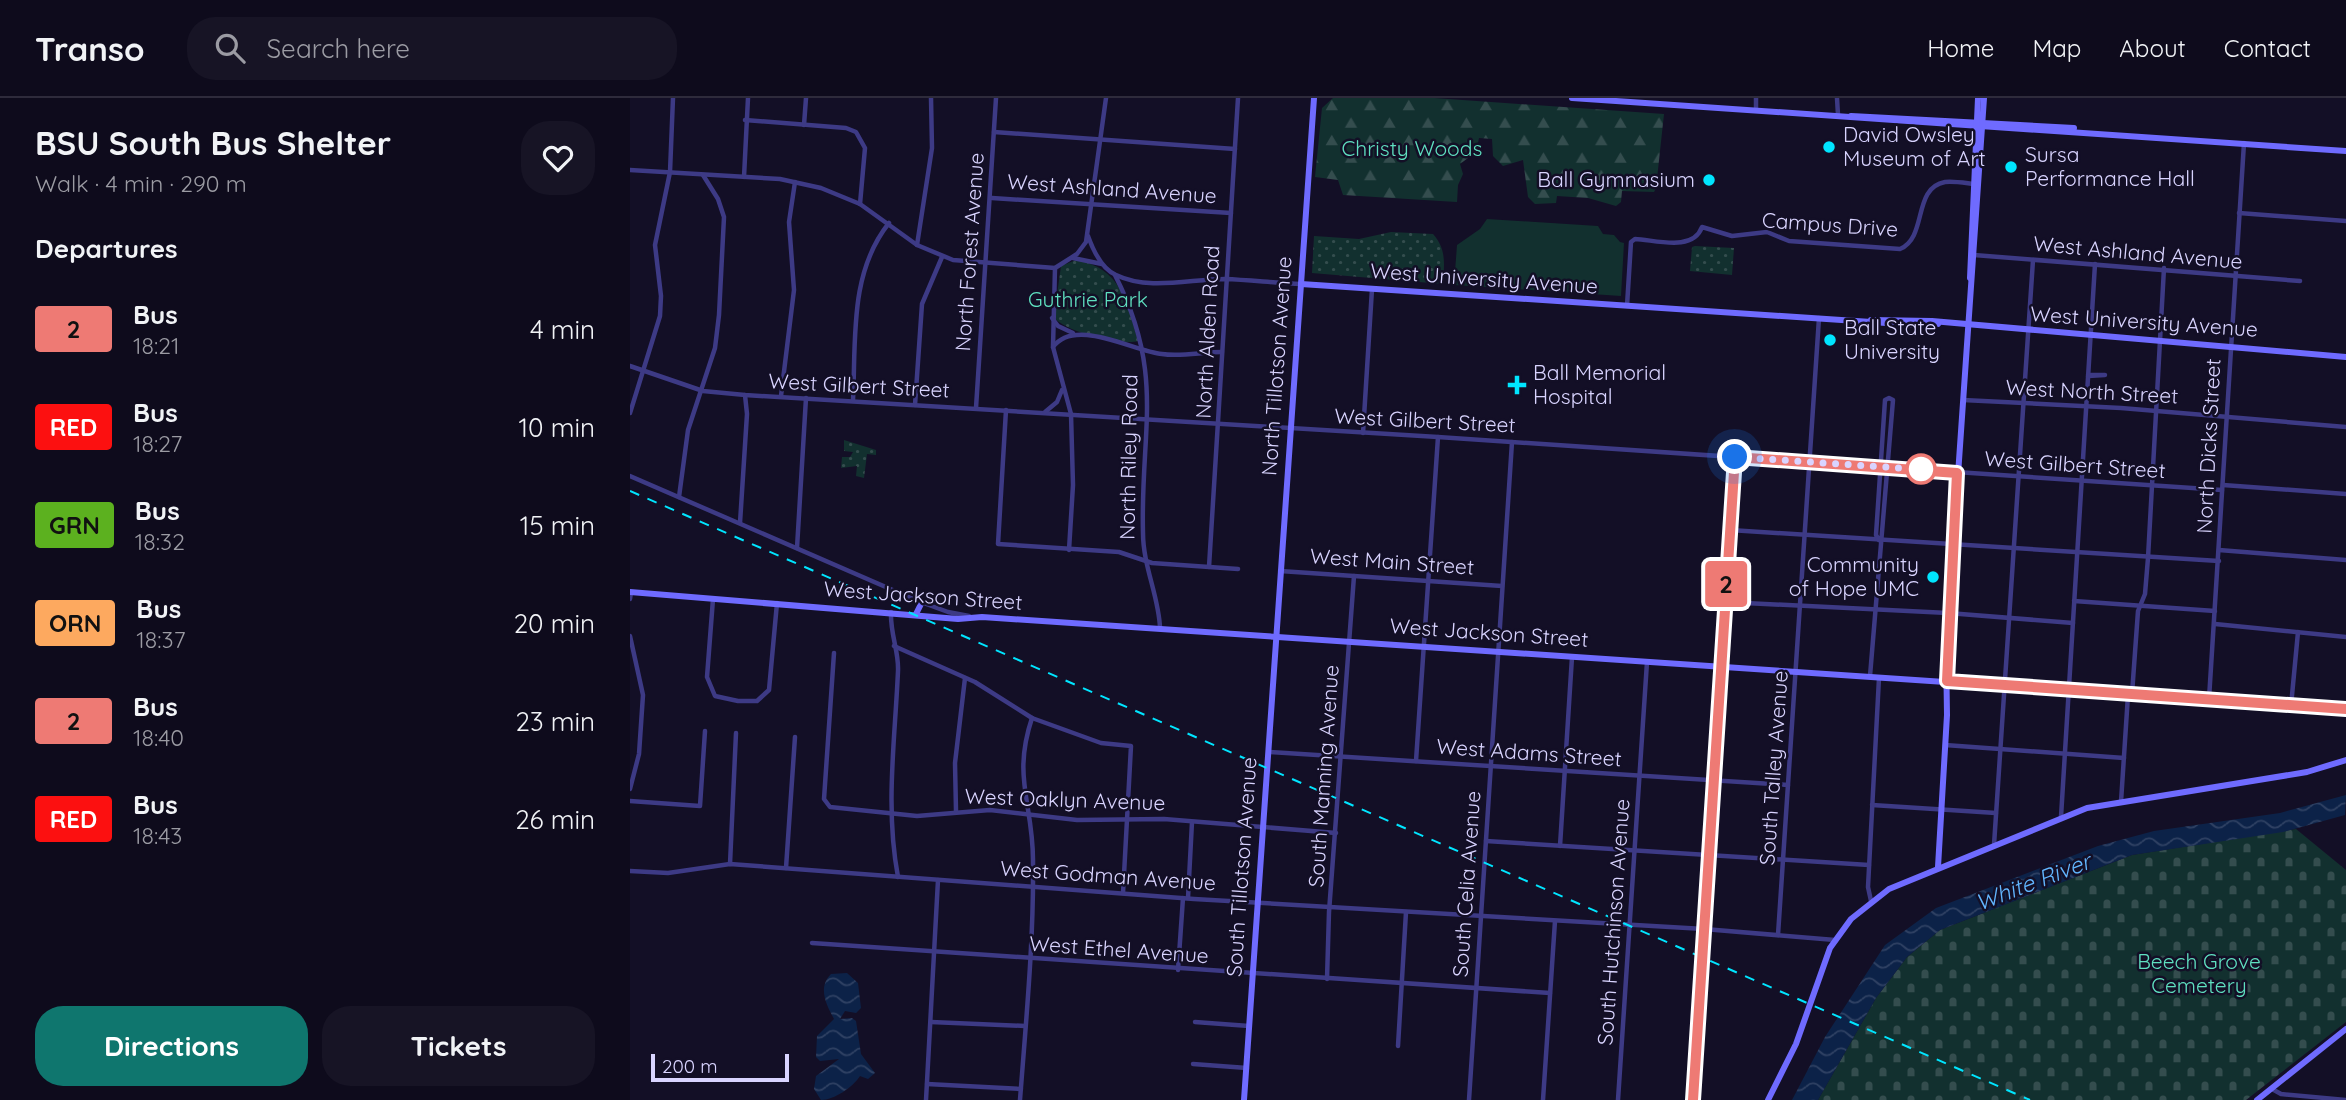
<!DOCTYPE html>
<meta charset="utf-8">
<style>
:root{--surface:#0e0b1c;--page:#171425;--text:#f1f3f6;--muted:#9b9ba3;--line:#2e2b3b;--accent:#0f766e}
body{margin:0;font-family:Quicksand,sans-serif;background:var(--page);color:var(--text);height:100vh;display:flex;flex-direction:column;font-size:26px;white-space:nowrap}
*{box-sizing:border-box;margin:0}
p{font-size:23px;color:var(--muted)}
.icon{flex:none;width:38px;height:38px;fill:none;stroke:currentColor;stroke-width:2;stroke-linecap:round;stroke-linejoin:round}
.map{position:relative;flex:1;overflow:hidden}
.side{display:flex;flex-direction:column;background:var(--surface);width:630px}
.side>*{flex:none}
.badge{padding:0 14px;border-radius:5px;font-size:24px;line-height:46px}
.scale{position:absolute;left:21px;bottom:18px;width:138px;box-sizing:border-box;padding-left:7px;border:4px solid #d9d4ff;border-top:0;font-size:19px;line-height:24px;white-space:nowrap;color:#d9d4ff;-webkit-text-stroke:5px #130f26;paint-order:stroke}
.you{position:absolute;width:35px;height:35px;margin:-18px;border:5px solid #fff;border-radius:50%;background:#1a73e8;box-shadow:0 0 0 10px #1a73e833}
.map>.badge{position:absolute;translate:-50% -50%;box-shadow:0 0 0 4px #fff}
h2{padding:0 35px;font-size:26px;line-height:63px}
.round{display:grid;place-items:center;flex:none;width:74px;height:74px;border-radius:28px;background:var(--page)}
.headline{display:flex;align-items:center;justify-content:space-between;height:119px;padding:0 35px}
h1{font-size:33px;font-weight:800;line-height:52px}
.action{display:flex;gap:14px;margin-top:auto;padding:14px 35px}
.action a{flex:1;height:80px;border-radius:28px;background:var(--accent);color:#fff;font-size:28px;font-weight:800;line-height:80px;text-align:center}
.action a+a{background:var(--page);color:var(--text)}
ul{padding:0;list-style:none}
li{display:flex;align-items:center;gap:21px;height:98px;padding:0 35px}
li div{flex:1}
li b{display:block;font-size:26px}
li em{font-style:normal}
li .badge{min-width:77px;font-weight:700;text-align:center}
header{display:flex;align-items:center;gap:42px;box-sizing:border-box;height:98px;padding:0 35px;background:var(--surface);border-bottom:2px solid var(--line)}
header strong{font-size:33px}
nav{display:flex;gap:38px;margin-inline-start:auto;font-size:24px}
.search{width:490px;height:63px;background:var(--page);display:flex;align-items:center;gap:18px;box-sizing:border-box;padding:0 24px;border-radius:28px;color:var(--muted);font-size:26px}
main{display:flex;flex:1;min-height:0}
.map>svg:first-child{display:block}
.grass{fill:url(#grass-dots)}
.forest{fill:url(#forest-firs)}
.cemetery{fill:url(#cemetery-stones)}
.garden{fill:#12302f}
.water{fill:url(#water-waves)}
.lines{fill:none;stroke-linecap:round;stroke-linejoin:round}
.street{stroke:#3d3a85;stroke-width:4.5}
.secondary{stroke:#6f6bff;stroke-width:6}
.rail{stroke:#00e5ff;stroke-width:2;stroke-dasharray:10 9;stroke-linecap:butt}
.line-casing{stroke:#fff;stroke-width:16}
.line{stroke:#ee7a74;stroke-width:10}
.walk{stroke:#d9d4ff;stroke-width:7;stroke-dasharray:0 12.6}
.poi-dot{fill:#00e5ff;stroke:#130f26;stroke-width:2.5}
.stop-dot{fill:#fff;stroke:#ee7a74;stroke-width:3.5}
.labels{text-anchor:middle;stroke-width:5;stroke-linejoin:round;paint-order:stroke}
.poi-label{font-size:21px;fill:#d9d4ff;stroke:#130f26;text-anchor:start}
.park-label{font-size:21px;fill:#5fe0c0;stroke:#130f26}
.street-label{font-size:21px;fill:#d9d4ff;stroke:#130f26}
.water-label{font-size:23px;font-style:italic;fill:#62b6ff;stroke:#130f26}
</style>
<header>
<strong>Transo</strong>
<div class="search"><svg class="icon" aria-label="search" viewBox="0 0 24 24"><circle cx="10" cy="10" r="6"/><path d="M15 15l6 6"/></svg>Search here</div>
<nav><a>Home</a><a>Map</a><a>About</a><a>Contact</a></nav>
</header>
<main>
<section class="side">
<div class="headline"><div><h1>BSU South Bus Shelter</h1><p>Walk · 4 min · 290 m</p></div><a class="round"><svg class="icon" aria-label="heart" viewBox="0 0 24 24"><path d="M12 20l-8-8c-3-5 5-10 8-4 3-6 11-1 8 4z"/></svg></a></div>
<h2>Departures</h2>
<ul>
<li><span class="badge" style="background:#ee7a74;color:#111">2</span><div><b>Bus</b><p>18:21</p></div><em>4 min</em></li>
<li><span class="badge" style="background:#fc1010;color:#fff">RED</span><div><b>Bus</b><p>18:27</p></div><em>10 min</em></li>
<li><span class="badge" style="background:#5cb11f;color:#111">GRN</span><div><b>Bus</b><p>18:32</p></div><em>15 min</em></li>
<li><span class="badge" style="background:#fda95f;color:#111">ORN</span><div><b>Bus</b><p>18:37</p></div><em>20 min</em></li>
<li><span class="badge" style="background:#ee7a74;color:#111">2</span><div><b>Bus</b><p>18:40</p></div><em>23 min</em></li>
<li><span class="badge" style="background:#fc1010;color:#fff">RED</span><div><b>Bus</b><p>18:43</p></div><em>26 min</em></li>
</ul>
<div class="action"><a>Directions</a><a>Tickets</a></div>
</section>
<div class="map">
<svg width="1716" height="1002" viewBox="0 0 1716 1002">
<defs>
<pattern id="grass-dots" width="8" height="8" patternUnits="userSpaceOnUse" patternTransform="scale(1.75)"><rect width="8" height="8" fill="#12302f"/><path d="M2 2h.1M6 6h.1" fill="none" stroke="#344d4e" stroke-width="1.8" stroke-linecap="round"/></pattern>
<pattern id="forest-firs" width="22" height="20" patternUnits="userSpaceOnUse" patternTransform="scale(1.75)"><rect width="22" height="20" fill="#12302f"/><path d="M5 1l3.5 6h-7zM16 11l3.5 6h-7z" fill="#344d4e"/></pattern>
<pattern id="cemetery-stones" width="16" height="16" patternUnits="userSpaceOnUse" patternTransform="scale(1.75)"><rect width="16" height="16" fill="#12302f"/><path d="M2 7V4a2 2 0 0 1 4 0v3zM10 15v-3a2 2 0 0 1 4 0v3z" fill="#344d4e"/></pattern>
<pattern id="water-waves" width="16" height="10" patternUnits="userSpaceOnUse" patternTransform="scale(1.75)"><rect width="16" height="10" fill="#0c2248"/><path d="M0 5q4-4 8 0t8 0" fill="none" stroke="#2f4163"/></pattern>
</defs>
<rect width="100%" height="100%" fill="#130f26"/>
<!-- grass -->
<g class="grass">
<path d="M761,134L803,136C817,152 814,166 813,186L682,175L684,138L729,141Z"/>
<path d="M1065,148L1104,150L1102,177L1060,173L1062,149Z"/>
<path d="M446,162C491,170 497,204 508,243C492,248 434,234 424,219L431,168Z"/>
<path d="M214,342L246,352V357L237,356L234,380L226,378L227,368L211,370L212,359H220L223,354L214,353Z"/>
</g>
<!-- forest -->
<path class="forest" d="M703,0H804L1034,16L1026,90L1024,94L992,93L991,104L986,108L958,100L927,98L926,105L905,106L898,99L893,62L873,68L863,58L862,41L849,40L846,54L830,66L833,76L828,87L827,104L713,97L708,82L685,79L692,10Z"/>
<!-- cemetery -->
<path class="cemetery" d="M1666,731L1716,772V924L1616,1002H1188L1246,900L1277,859L1310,832L1502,757Z"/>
<!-- garden -->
<path class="garden" d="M857,121L968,128L973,136L984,137L990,144L994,145L991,198L824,187L827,147L850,131Z"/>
<!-- water -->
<g class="water">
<path d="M1716,697L1715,717L1653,734L1502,757L1310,832L1277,859L1246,900L1188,1002H1162L1195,939L1255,847L1306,810L1468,748L1524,733L1650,715Z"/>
<path d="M217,875L228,885L231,910L226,915L215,913L210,921L222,920L226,923L231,956L245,975L238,981L230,978C223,989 204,1002 191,1002L184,991L186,978L209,961L190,963L186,959L187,938L204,921C197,908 187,890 201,876Z"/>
</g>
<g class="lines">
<!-- street -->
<g class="street">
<path d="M1207,0L1208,17"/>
<path d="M1126,12V0"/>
<path d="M115,22L216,30L226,34L235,50L230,106"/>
<path d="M174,27L176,0"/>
<path d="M364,34L605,51"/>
<path d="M0,72L150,81L191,90L230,106L287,147L323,162L425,170L447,156L456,144L476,0"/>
<path d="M114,79L118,0"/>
<path d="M362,100L601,115"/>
<path d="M1609,115L1716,123"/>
<path d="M458,138C463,152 472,171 486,177C519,193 560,181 595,181C620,182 646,185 671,186"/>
<path d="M287,147L302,50L301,0"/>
<path d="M1344,157L1670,183"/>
<path d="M443,160L472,166"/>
<path d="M425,170L423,249L441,316L443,387L439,452"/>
<path d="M485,177C536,277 510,333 513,435C513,468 529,499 530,530"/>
<path d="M997,208L1001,144L1005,141C1026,142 1063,154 1072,129L1102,138L1137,134L1159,143L1270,151C1298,139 1282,90 1315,84C1324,83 1335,85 1344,86"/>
<path d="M422,220L428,228L443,235"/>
<path d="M423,249C445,219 503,253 532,256C551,259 572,254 592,254"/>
<path d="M0,268L73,293L115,297L808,339L1592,392"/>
<path d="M1458,278L1475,277H1458"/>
<path d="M151,298L164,192L159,124L165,84"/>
<path d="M223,302C226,242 219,175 259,125"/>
<path d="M1333,302L1491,310L1716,329"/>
<path d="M285,307L292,206L312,159"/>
<path d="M346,310L366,0"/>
<path d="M376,312L368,446L489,454L522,465L608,471"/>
<path d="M415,314L427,304L432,292"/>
<path d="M0,315L30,218L31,198L25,147L40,74L43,0"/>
<path d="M733,335L742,191"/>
<path d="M0,378L288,503L318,514L339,518"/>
<path d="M1593,387L1716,396"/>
<path d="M49,399L58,332L85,250L89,217L94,119L88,101L73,77"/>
<path d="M110,425L117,316L115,297"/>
<path d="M1100,432L1589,463"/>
<path d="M167,450L176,300"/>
<path d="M1589,452L1716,462"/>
<path d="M579,469L608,0"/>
<path d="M650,473L872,488"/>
<path d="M0,501L1,494"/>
<path d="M83,501L77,579L85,598L108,603H127L139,592L147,505"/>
<path d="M1444,503L1585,513"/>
<path d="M1095,504L1318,515L1443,525"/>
<path d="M261,514C260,536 269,553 268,573C265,642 255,710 268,779"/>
<path d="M1585,526L1716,539"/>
<path d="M0,538L13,597L9,656L0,691"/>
<path d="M264,548L345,584L402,620L471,645L501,648L493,795"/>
<path d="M204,555L194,701L200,709L287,718L360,712L447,722L534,721L706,735"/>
<path d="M1240,578L1263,302L1259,300L1255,302L1246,437L1249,442"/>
<path d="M1502,596L1508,513L1515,496L1518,460L1534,170"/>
<path d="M1579,601L1614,45"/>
<path d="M1661,608L1668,534"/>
<path d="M1315,647L1494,660"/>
<path d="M639,654L1158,687"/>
<path d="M786,663L808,339"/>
<path d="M0,703L70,708L75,633"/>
<path d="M1491,704L1498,597"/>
<path d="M1242,707L1366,715"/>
<path d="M326,713L325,665L335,580"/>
<path d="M1431,719L1465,166"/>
<path d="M856,743L1239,767"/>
<path d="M1364,747L1403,162"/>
<path d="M930,748L942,559"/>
<path d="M100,766L106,635"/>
<path d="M156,770L165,639"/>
<path d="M0,773L38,775L100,766L564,801L1074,831L1205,842"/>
<path d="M558,800L562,724"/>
<path d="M1241,803L1238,789L1249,580"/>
<path d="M1148,837L1189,220"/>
<path d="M182,845L920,895"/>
<path d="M548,872L553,800"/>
<path d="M697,881L699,814L724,478"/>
<path d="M301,924L395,928"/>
<path d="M565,924L619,928"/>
<path d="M768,948L776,814"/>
<path d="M563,966L617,970"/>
<path d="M297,986L391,991"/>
<path d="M1642,991L1651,996L1716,1002"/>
<path d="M296,1002L308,782"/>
<path d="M390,1002C396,923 404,841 403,762C403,705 382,680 402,620"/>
<path d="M839,1002L882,344"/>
<path d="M913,1002L925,823"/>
<path d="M988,1002L1017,564"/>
<path d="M1063,1002L1105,359"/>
</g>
<!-- secondary -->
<g class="secondary">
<path d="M942,0L1716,53"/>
<path d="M1221,18L1444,30"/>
<path d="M1340,180L1348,0"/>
<path d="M671,186L1286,227L1308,226"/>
<path d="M1241,222L1302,223L1716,259"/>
<path d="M0,494L328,521L352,519L1716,611"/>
<path d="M286,516L292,504"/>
<path d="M1308,769L1317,617L1316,551L1354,0"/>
<path d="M614,1002L684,0"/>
<path d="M1138,1002L1166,946L1200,850L1221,821L1259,791L1457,710L1677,674L1716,662"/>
<path d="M1627,1002L1716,931"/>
</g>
<!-- rail -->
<path class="rail" d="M0,393L1400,1002"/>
</g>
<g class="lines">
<defs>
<path id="line" d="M1063,1002L1105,359L1327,375L1317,583L1716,611"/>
</defs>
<!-- line casing -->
<use href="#line" class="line-casing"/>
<!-- line -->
<use href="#line" class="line"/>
<!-- walk -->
<path class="walk" d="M1105,359L1299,372L1291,371"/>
</g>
<!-- markers -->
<g class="poi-dot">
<circle cx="1199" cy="49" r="7"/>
<circle cx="1381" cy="69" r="7"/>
<circle cx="1079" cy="82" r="7"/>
<circle cx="1200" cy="242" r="7"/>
<path d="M883.5 276.5h7v7h7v7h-7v7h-7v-7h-7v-7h7z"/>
<circle cx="1303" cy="479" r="7"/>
</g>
<circle class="stop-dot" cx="1291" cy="371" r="14"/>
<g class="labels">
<!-- poi labels -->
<g class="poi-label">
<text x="1213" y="44">David Owsley<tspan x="1213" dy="24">Museum of Art</tspan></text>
<text x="1395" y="64">Sursa<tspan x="1395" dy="24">Performance Hall</tspan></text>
<text x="1065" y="89" text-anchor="end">Ball Gymnasium</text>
<text x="1214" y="237">Ball State<tspan x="1214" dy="24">University</tspan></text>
<text x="903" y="282">Ball Memorial<tspan x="903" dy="24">Hospital</tspan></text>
<text x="1289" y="474" text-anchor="end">Community<tspan x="1289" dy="24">of Hope UMC</tspan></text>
</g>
<!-- park labels -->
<g class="park-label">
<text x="782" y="58">Christy Woods</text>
<text x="458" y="209">Guthrie Park</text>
<text x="1569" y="871">Beech Grove<tspan x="1569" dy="24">Cemetery</tspan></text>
</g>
<!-- street labels -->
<g class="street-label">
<text transform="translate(482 91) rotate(4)" y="7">West Ashland Avenue</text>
<text transform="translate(1200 127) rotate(4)" y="7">Campus Drive</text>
<text transform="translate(340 154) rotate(-86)" y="7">North Forest Avenue</text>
<text transform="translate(1508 155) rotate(5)" y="7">West Ashland Avenue</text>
<text transform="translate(854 181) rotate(4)" y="7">West University Avenue</text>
<text transform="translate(1514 224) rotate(4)" y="7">West University Avenue</text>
<text transform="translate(578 234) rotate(-87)" y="7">North Alden Road</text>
<text transform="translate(647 268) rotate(-86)" y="7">North Tillotson Avenue</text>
<text transform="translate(229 288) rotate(3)" y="7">West Gilbert Street</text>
<text transform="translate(1462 294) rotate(3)" y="7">West North Street</text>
<text transform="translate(795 323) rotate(3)" y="7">West Gilbert Street</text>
<text transform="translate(1579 348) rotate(-87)" y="7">North Dicks Street</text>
<text transform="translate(499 359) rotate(-89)" y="7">North Riley Road</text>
<text transform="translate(1445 367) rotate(4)" y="7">West Gilbert Street</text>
<text transform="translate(762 464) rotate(4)" y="7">West Main Street</text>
<text transform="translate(293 498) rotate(4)" y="7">West Jackson Street</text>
<text transform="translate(859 535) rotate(4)" y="7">West Jackson Street</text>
<text transform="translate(899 655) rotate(4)" y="7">West Adams Street</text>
<text transform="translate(1144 670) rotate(-86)" y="7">South Talley Avenue</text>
<text transform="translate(694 678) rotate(-86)" y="7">South Manning Avenue</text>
<text transform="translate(435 702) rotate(2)" y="7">West Oaklyn Avenue</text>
<text transform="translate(612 769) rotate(-86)" y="7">South Tillotson Avenue</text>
<text transform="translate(478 778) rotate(4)" y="7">West Godman Avenue</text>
<text transform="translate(837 786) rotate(-86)" y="7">South Celia Avenue</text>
<text transform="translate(984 824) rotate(-86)" y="7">South Hutchinson Avenue</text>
<text transform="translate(489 852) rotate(4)" y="7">West Ethel Avenue</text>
</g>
<!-- water labels -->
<g class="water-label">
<text transform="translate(1403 784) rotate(-21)" y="8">White River</text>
</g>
</g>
</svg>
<div class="scale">200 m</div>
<div class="you" style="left:1105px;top:359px"></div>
<b class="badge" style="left:1096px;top:486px;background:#ee7a74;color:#111">2</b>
</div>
</main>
